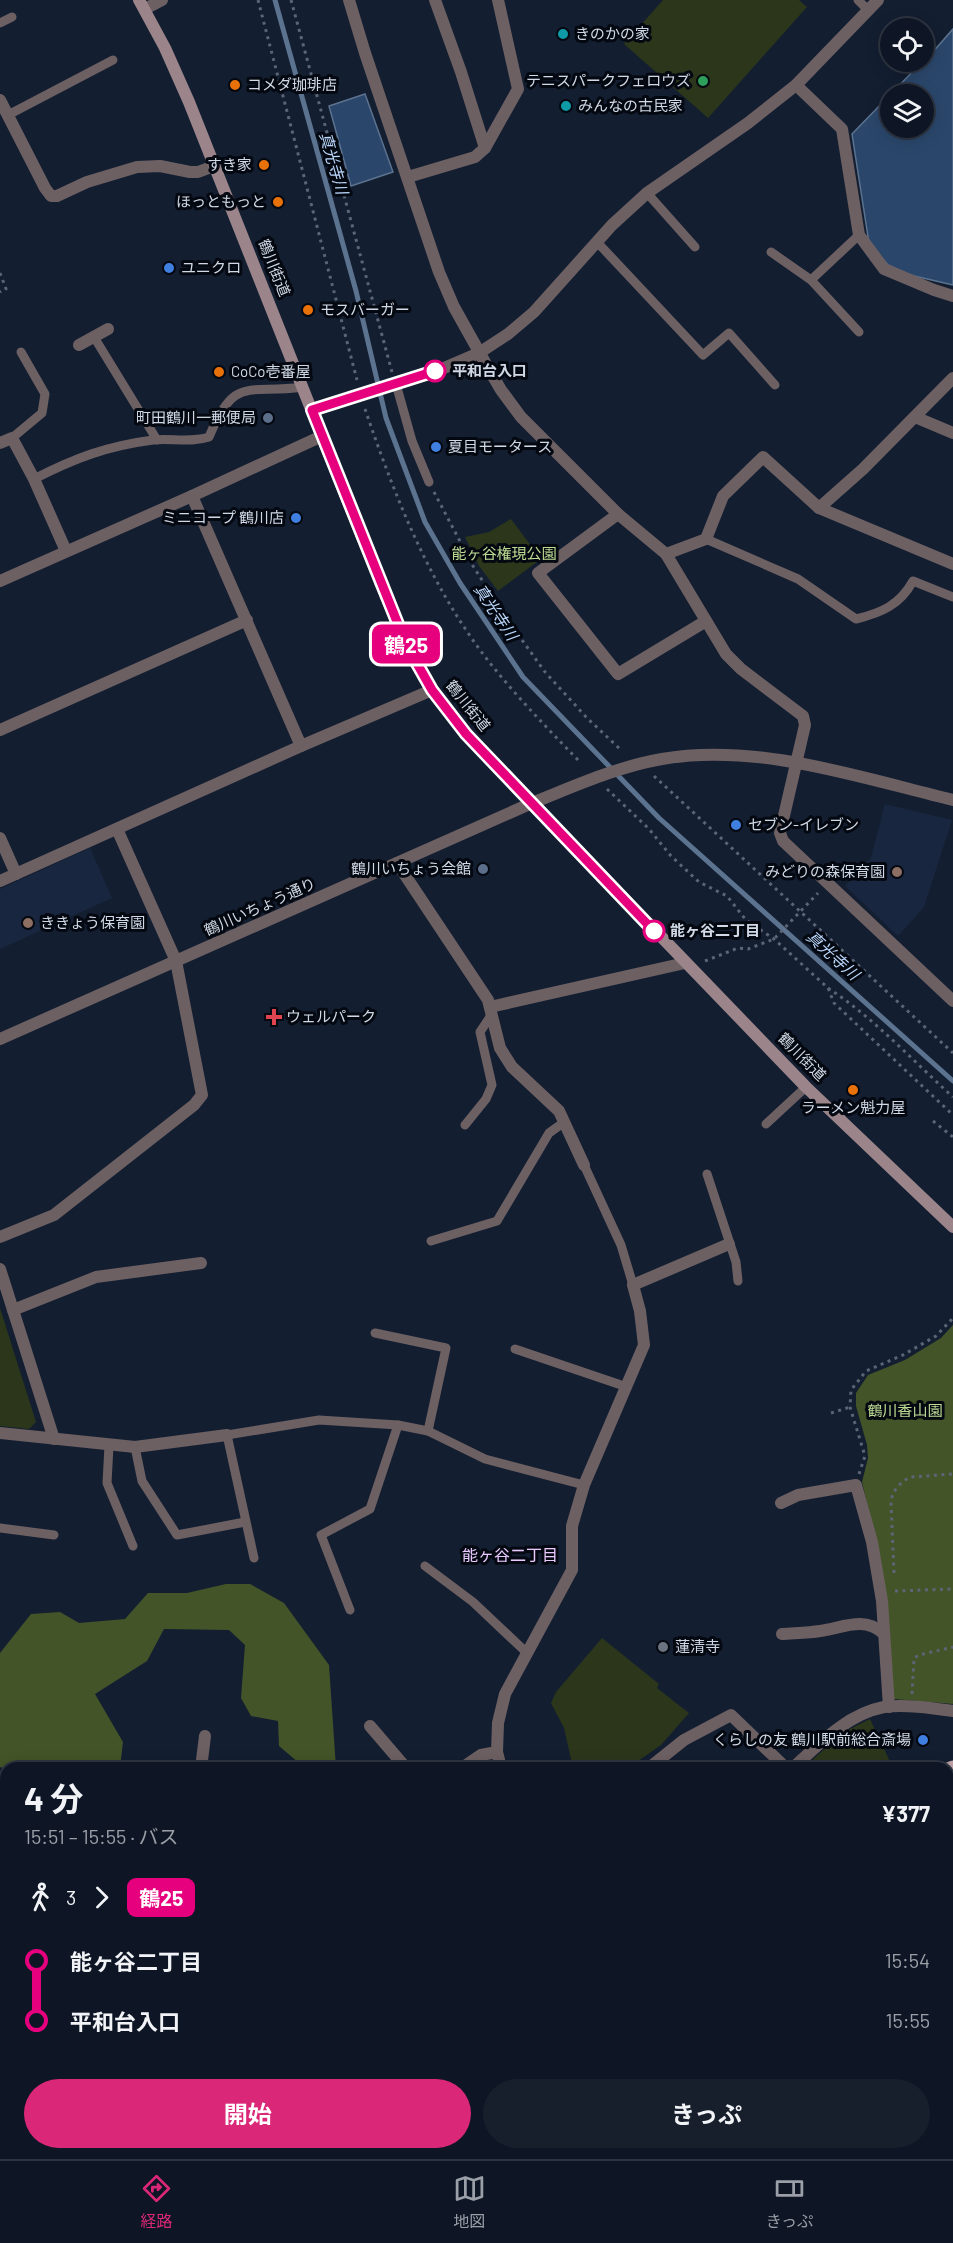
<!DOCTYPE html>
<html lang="ja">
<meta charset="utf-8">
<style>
:root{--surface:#0e1625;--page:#171f2d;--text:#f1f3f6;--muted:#9b9fa7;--line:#2e3542;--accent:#db2777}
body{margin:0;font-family:Barlow,"Noto Sans JP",sans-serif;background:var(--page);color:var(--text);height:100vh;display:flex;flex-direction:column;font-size:22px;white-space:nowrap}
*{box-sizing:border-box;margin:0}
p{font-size:20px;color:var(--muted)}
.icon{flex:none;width:33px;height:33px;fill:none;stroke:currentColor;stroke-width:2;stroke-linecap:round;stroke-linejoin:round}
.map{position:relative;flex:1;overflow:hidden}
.drawer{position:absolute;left:0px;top:1762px;width:954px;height:398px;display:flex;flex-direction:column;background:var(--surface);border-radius:18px 18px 0 0;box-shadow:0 3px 15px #0003,0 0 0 2px var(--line)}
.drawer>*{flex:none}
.badge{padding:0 12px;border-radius:9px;font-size:21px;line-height:39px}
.buttons{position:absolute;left:880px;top:18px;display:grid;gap:12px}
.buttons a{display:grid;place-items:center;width:54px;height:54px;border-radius:50%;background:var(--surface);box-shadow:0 3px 15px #0003,0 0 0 2px var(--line);font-size:30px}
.map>.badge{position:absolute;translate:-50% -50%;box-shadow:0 0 0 3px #fff}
.legs{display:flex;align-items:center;gap:9px;height:66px;padding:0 24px;font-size:20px}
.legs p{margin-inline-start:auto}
.head{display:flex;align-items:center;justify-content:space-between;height:102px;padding:0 24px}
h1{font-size:33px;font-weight:700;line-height:45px}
.cta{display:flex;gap:12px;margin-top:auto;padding:12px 24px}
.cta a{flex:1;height:69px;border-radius:36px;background:var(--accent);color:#fff;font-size:24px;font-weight:700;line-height:69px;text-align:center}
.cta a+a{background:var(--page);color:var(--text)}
ul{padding:0 24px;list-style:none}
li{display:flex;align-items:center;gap:21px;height:60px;font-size:22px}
li i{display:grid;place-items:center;width:9px;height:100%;margin:0 8px;background:currentColor}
li i::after{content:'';width:15px;height:15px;margin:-8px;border:4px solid;border-radius:50%;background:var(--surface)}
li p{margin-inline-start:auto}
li:first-child i{background:linear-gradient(#0000 50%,currentColor 0)}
li:last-child i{background:linear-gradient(currentColor 50%,#0000 0)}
.dock{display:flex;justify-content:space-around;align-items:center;height:84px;border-top:2px solid var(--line);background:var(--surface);font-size:16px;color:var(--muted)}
.dock a{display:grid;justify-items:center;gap:3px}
.dock .selected{color:var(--accent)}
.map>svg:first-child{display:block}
.built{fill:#18263f}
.green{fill:#2b361b}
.forest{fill:#435428}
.water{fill:#2a476b;stroke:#5c7390;stroke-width:1.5;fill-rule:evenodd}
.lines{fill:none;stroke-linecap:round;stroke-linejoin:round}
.stream{stroke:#5c7390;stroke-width:5}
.path{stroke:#5b6576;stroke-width:3;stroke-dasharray:3 4.5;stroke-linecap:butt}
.service{stroke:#6d6063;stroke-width:9}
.minor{stroke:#6d6063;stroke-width:12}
.tertiary{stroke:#6d6063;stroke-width:12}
.secondary{stroke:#9b858a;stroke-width:12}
.primary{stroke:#bfa2a8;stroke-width:15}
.rail-casing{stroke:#a3acba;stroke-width:7}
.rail{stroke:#040810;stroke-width:4.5;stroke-dasharray:14;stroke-linecap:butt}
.line-1-casing{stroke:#fff;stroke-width:14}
.line-1{stroke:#e6007e;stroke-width:9}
.culture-dot{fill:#0f9aa8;stroke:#040810;stroke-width:2}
.leisure-dot{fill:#2e9e5b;stroke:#040810;stroke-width:2}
.food-dot{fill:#e8710a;stroke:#040810;stroke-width:2}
.shop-dot{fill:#3f7fe0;stroke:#040810;stroke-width:2}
.stop-1-dot{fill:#fff;stroke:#e6007e;stroke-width:3}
.service-dot{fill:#5c6f8a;stroke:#040810;stroke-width:2}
.education-dot{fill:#8d6e63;stroke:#040810;stroke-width:2}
.health-dot{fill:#e0444e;stroke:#040810;stroke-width:2}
.worship-dot{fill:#6b7280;stroke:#040810;stroke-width:2}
.labels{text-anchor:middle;stroke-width:6;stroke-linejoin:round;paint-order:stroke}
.poi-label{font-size:15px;fill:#d1d9e6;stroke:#040810;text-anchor:start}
.street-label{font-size:15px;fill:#d1d9e6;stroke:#040810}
.stop-label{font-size:15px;font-weight:bold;fill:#d1d9e6;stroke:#040810;text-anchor:start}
.park-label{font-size:15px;fill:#bddb93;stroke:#040810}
.water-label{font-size:16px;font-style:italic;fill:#bbd8fd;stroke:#040810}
.neighbourhood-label{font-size:16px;fill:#eac9fe;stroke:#040810}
</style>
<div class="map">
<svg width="953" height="2159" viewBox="0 0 953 2159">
<rect width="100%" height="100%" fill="#131e31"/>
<!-- built -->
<g class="built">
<path d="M885,804L952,820L924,907L898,936L845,886L871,858Z"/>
<path d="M90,848L112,898L0,949V889Z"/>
</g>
<!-- green -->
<g class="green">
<path d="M663,0H799L807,7L708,118L624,44Z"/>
<path d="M511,519L541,559L498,591L479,566L465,537L489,532Z"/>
<path d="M0,1308L36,1422L29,1429L0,1426Z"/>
<path d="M602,1638L659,1684L657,1688L689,1713L661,1745L628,1768H573L564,1728L551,1703L556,1692Z"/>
<path d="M870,1719L893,1768H848L844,1761L830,1768H803L844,1732Z"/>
</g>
<!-- forest -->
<g class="forest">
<path d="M953,1325V1704L894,1699L875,1538L862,1482L868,1458L867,1445L856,1406V1393L868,1375L905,1360L941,1338Z"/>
<path d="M226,1584H250L284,1603L329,1665L336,1768H299V1763L279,1746L278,1721L251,1716L241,1698L245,1645L229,1630L164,1629L147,1661L95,1694L123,1742L120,1768L6,1769L0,1767V1653L31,1614L60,1612L79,1623L125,1619L148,1593H187Z"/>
</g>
<!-- water -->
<g class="water">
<path d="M953,29V285L910,275L888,265L869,243L852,134L922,62H924ZM891,94H924V128H891Z"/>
<path d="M365,94L393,172L351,186L329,106Z"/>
</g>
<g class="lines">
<!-- stream -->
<path class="stream" d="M275,0L356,291L386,418L425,522L460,583L523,677L659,818L953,1081"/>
<!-- path -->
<g class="path">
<path d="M258,0L357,380"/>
<path d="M291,0L392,372"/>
<path d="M0,273L6,289L0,292"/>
<path d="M365,409C394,494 428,581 483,654C512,692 546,727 580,762"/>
<path d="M434,492L473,566L507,619L545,672L587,718L620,749"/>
<path d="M654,776L953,1053"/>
<path d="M607,789L649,829L671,856L699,882L727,896L746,920L774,939L828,988L834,1003L953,1115"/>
<path d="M705,961L738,948L748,949L774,939L818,893"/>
<path d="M828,988C874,1018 913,1061 953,1097"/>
<path d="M933,1121L953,1137"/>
<path d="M831,1413L850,1407"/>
<path d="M859,1474L865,1456L850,1407L851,1390L866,1371L903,1355L936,1336L953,1318"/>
<path d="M894,1573L891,1503C891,1492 901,1481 911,1477L953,1474"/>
<path d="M895,1591L953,1589"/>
<path d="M912,1694L914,1658L919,1655L953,1647"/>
<path d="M948,1994L953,2012"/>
<path d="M948,2027L953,2025"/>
<path d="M845,2155L846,2159"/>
</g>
<!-- service -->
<g class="service">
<path d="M858,0L868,10"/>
<path d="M0,23L12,17"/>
<path d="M8,115L113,60"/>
<path d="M647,193L695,247"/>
<path d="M597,242L703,355L729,333L775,385"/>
<path d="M771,252L811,280L859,332"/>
<path d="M811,280L859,235"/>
<path d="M94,337L157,440"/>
<path d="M396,384L412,441L429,482"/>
<path d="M12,438L42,413L45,394L21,352"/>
<path d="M34,479C75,458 107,446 153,440C171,438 191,443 209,437C235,374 247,395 302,387"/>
<path d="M706,539L798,579L856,619C881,613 900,605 913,581L953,597"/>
<path d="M766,1124L806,1087"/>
<path d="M465,1125L486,1099L492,1085L480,1032L492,1014"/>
<path d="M584,1165L621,1245L633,1285"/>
<path d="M707,1174L736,1262L738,1281"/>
<path d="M431,1241L497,1221L549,1133L563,1123"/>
<path d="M375,1333L446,1348L428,1431"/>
<path d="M515,1349L627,1387"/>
<path d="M109,1446L107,1483L133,1546"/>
<path d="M135,1447L142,1481L177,1535L245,1522"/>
<path d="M0,1528L54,1535"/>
<path d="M254,1558L227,1435L319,1420L398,1425L428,1431L485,1459L584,1485"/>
<path d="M425,1566L473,1602L527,1653"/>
<path d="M350,1610L321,1535L370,1509L398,1425"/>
<path d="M0,1823L6,1827"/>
</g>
<!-- minor -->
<g class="minor">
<path d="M349,0L365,53L439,272L454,307L487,366L501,390L521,417L618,514L666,554L726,654L741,669L803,716L805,725L780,833L783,841L953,1001"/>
<path d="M435,0L461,72L485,148"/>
<path d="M145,9L162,0"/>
<path d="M796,85L842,129L859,235L884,269L934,290L953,296"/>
<path d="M0,100L45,188L51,196H57L87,182L137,167L160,166L190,172H198L214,166"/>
<path d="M408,177L475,157L485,148L518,89L498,0"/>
<path d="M79,345L108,329"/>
<path d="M915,417L953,433"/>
<path d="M0,443L12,438L34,479L66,551"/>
<path d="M192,496L301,746"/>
<path d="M819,508L953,564"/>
<path d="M618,514L538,573L618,674L706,621"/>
<path d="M666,554L706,539L723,496L763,457L819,508L863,469L953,378"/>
<path d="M0,581L192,496L322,436"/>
<path d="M0,730L247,620"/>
<path d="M0,838L16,874"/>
<path d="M397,863L488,1000L500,1048L512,1067L559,1111L584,1165"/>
<path d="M0,881L301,746L432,690"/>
<path d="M490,1007L685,963"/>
<path d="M0,1237L54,1215L194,1105L202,1095L176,961L117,829"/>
<path d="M0,1269L54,1439"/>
<path d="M13,1310L96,1277L201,1263"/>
<path d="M0,1433L135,1447L227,1435"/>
<path d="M781,1503L798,1495L856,1485L872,1542L882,1601L889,1707"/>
<path d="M782,1634C795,1633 808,1633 820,1631C843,1628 863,1616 883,1633"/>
<path d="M370,1726L406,1768"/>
<path d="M201,1768L205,1736"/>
<path d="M462,1768L481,1755L497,1752"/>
<path d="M501,1768L497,1752L498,1723L505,1694L572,1570V1526L584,1485L644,1345L640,1311L633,1285L729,1244"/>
<path d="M649,1768L684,1740L731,1715L786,1768"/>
<path d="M793,1768C819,1744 847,1714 884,1707C905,1704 932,1708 953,1711"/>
<path d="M0,2002H6"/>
<path d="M257,2154L258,2159"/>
<path d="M163,2159V2154"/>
<path d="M473,2159L490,2154"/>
</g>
<!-- tertiary -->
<g class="tertiary">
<path d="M312,410L437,371L479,353L508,334L534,312L612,225L647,193L748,123L796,85L878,0"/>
<path d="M0,1039L532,803C575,786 616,767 662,759C756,742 862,778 953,800"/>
<path d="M948,1939L953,1937"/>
<path d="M948,1965L953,1964"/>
<path d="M474,2154L475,2158"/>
</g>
<!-- secondary -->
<path class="secondary" d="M139,0L165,48L189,102L381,585L406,644L432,690L466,734L806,1087L953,1227"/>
<!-- primary -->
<g class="primary">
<path d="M948,1770L953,1768"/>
<path d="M0,2092L6,2093"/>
</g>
<defs>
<g id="rail">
<path d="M948,2114L953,2113"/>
<path d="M948,2124L953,2123"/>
<path d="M767,2159L787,2154"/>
<path d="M809,2159L829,2154"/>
</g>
</defs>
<!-- rail casing -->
<use href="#rail" class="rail-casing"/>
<!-- rail -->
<use href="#rail" class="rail"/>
</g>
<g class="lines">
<defs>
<path id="line-1" d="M435,371L312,410L406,644L432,690L466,734L654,931"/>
</defs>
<!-- line-1 casing -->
<use href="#line-1" class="line-1-casing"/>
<!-- line-1 -->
<use href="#line-1" class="line-1"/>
</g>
<!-- markers -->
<g class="culture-dot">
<circle cx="563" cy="34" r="6"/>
<circle cx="566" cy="106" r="6"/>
</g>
<circle class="leisure-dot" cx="703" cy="81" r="6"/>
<g class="food-dot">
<circle cx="235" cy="85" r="6"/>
<circle cx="264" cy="165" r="6"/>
<circle cx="278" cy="202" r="6"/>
<circle cx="308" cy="310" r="6"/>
<circle cx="219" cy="372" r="6"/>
<circle cx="853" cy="1090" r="6"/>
</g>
<g class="shop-dot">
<circle cx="169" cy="268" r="6"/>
<circle cx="436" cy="447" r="6"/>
<circle cx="296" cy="518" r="6"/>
<circle cx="736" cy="825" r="6"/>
<circle cx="923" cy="1740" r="6"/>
</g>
<g class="stop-1-dot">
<circle cx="435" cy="371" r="10"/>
<circle cx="654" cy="931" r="10"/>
</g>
<g class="service-dot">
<circle cx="268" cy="418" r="6"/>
<circle cx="483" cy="869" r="6"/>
</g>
<g class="education-dot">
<circle cx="897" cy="872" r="6"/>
<circle cx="28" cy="923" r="6"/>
</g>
<path class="health-dot" d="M271 1008h6v6h6v6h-6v6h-6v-6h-6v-6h6z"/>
<circle class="worship-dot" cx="663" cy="1647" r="6"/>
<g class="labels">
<!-- poi labels -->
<g class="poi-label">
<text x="575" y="39">きのかの家</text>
<text x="691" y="86" text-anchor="end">テニスパークフェロウズ</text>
<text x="247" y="90">コメダ珈琲店</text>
<text x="578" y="111">みんなの古民家</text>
<text x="252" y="170" text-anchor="end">すき家</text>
<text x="266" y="207" text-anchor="end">ほっともっと</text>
<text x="181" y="273">ユニクロ</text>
<text x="320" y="315">モスバーガー</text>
<text x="231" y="377">CoCo壱番屋</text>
<text x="256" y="423" text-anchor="end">町田鶴川一郵便局</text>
<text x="448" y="452">夏目モータース</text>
<text x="284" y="523" text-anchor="end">ミニコープ 鶴川店</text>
<text x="748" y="830">セブン-イレブン</text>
<text x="471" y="874" text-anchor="end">鶴川いちょう会館</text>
<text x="885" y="877" text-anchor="end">みどりの森保育園</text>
<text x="40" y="928">ききょう保育園</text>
<text x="286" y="1022">ウェルパーク</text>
<text x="853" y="1113" text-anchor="middle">ラーメン魁力屋</text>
<text x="675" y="1652">蓮清寺</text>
<text x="911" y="1745" text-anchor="end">くらしの友 鶴川駅前総合斎場</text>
</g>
<!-- street labels -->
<g class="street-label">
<text transform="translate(274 268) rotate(68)" y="5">鶴川街道</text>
<text transform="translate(468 706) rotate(51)" y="5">鶴川街道</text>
<text transform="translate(260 907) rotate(-24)" y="5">鶴川いちょう通り</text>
<text transform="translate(802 1057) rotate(45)" y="5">鶴川街道</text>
</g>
<!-- stop labels -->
<g class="stop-label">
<text x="452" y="376">平和台入口</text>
<text x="670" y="936">能ヶ谷二丁目</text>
</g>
<!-- park labels -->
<g class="park-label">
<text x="504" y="559">能ヶ谷権現公園</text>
<text x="905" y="1416">鶴川香山園</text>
</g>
<!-- water labels -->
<g class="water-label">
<text transform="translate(334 163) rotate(74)" y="6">真光寺川</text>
<text transform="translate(496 612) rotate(56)" y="6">真光寺川</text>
<text transform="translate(833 955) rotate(42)" y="6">真光寺川</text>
</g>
<!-- neighbourhood labels -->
<g class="neighbourhood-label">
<text x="510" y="1561">能ヶ谷二丁目</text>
</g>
</g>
</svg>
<div class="buttons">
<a><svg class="icon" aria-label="locate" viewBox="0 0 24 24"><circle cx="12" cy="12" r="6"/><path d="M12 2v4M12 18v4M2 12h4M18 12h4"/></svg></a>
<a><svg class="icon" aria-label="layers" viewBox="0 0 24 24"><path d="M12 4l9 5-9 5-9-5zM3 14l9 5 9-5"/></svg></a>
</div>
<b class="badge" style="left:406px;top:644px;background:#e6007e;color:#fff">鶴25</b>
<section class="drawer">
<div class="head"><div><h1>4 分</h1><p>15:51 – 15:55 · バス</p></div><b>¥377</b></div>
<div class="legs"><svg class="icon" aria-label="walk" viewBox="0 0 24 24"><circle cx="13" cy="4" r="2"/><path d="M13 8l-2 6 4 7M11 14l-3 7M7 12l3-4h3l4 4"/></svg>3<svg class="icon" aria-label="forward" viewBox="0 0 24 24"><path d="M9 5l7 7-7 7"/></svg><b class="badge" style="background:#e6007e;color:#fff">鶴25</b></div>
<ul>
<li><i style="color:#e6007e"></i><b>能ヶ谷二丁目</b><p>15:54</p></li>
<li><i style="color:#e6007e"></i><b>平和台入口</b><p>15:55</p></li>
</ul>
<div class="cta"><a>開始</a><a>きっぷ</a></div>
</section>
</div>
<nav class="dock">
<a class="selected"><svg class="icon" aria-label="directions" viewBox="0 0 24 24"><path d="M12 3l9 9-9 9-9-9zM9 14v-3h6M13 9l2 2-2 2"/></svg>経路</a>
<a><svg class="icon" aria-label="map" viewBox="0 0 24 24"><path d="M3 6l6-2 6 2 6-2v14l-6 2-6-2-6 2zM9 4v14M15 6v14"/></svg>地図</a>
<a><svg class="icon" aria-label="tickets" viewBox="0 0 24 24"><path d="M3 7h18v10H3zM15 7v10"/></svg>きっぷ</a>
</nav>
